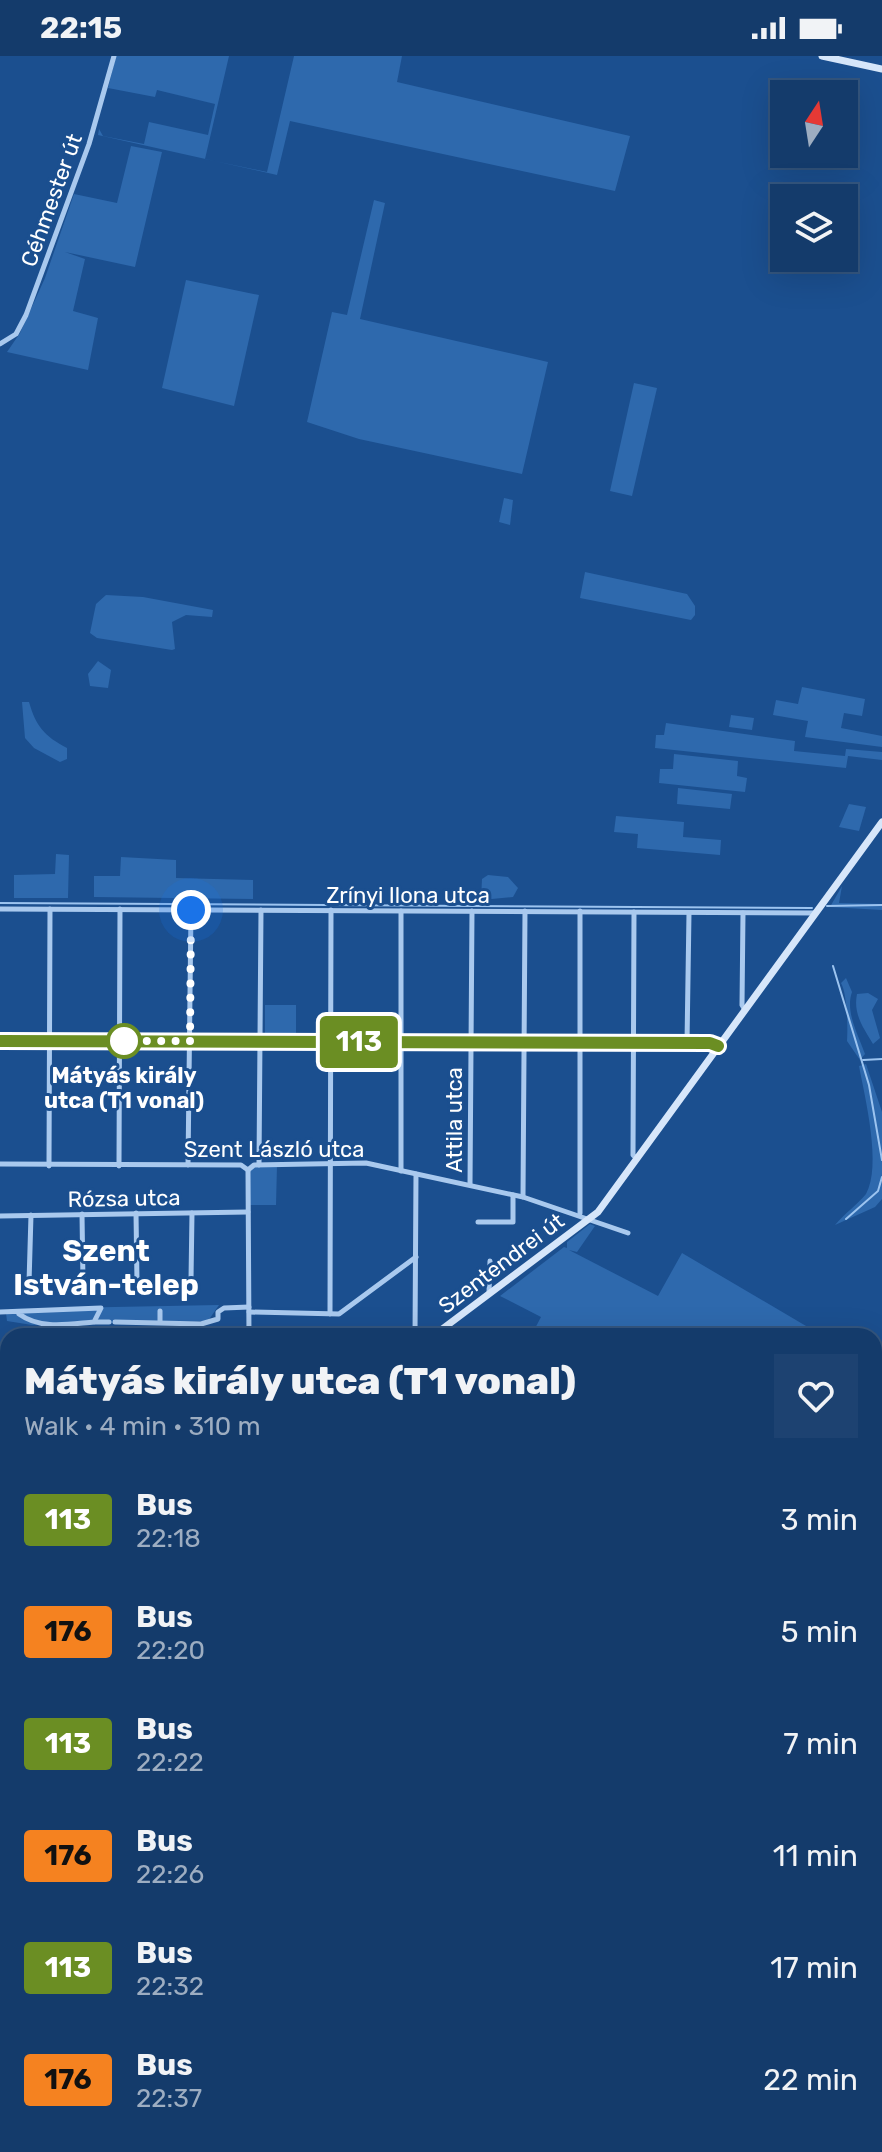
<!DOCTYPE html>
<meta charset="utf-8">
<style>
:root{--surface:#143b6b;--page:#1d4271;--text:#f1f3f6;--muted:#9dadc1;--line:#33557e}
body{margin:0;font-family:Rubik,sans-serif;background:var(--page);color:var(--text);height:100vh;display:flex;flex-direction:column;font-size:30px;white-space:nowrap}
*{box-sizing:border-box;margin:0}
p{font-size:26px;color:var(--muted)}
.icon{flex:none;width:44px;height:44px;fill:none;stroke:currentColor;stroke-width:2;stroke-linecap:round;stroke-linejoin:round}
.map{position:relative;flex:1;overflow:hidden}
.side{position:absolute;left:0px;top:1272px;width:882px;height:824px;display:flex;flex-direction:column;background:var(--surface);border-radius:24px 24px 0 0;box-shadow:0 8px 32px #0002,0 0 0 2px var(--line)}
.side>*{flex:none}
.badge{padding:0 16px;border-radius:6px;font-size:28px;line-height:52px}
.needle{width:52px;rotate:12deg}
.tools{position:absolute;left:770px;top:24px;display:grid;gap:16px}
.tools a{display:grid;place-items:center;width:88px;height:88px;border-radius:0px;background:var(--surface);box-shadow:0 8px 32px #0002,0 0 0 2px var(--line);font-size:40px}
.you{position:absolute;width:40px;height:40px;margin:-20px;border:6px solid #fff;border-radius:50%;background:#1a73e8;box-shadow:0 0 0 12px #1a73e833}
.map>.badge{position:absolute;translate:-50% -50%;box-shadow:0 0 0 4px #fff}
.round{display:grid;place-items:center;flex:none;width:84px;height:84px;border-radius:0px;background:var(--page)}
.head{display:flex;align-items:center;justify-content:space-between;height:136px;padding:0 24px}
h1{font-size:38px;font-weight:800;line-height:60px}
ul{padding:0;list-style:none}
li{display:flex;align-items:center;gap:24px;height:112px;padding:0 24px}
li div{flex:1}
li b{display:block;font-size:30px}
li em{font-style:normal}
li .badge{min-width:88px;font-weight:700;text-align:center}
.status{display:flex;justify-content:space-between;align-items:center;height:56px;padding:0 40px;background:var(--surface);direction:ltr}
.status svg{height:22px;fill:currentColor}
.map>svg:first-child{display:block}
.green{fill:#2e69ad}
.water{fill:#3c6290;stroke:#9cc4f0;stroke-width:2}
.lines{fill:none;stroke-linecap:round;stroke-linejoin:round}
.stream{stroke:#9cc4f0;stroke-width:2}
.minor{stroke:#a9c9ee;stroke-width:5}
.tertiary{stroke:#a9c9ee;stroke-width:6}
.secondary{stroke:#d6e6fa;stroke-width:7}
.primary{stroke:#f0f6ff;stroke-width:8}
.tram{stroke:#fff;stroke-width:2}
.line-casing{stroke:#fff;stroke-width:18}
.line{stroke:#6b8e23;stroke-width:12}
.walk{stroke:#fff;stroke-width:8;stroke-dasharray:0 14.4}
.stop-dot{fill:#fff;stroke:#6b8e23;stroke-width:4}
.labels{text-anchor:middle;stroke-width:6;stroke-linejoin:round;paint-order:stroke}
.street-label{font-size:22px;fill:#fff;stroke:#1b4f8f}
.stop-label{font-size:22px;font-weight:bold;fill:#fff;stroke:#1b4f8f}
.district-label{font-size:30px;font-weight:bold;fill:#fff;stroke:#1b4f8f}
</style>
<div class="status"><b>22:15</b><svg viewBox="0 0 49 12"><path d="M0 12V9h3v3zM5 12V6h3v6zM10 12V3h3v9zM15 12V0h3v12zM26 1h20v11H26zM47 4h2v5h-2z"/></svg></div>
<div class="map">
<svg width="882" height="2096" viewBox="0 0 882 2096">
<rect width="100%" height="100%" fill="#1b4f8f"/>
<!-- green -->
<g class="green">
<path d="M116,0H229L205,103L267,116L294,0H402L397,26L630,80L615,135L290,65L277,119L98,79L99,73L103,80L144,88L149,66L208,79L215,48L157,34L155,41L108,32Z"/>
<path d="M131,90L162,96L135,211L65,196L85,203L73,255L98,262L88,314L7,296L20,277L45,222L74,138L117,147Z"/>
<path d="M374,144L385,147L360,263L548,306L522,418L359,383L307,366L332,256L347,259Z"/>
<path d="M186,224L259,239L234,350L162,332Z"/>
<path d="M634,327L657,332L632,440L610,435Z"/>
<path d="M504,442L513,444L510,469L499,466Z"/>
<path d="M585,516L687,538L695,550V559L691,564L580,542Z"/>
<path d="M106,539L143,541L213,554L212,561L186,559L172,566L175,593L172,594L97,582L90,577L96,548Z"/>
<path d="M98,605L111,614L108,632L90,630L88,618Z"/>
<path d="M802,631L865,643L862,660L844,657L841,672L882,680V691L805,681L808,665L773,659L776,644L798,648Z"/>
<path d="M22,646H29C36,670 44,680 67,692V703L60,706L34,692L25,682Z"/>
<path d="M731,659L754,662L752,674L729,671Z"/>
<path d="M666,667L795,685L794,695L845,700L846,693L882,696V704L848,700L846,712L655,692L656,679H664Z"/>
<path d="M674,698L738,705L737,720L747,722L745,736L659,727L660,713H673Z"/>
<path d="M678,732L732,738L730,753L677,748Z"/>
<path d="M849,748L866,751L859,775L839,771Z"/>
<path d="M616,760L684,766L683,781L721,784L720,799L637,792L638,778L614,776Z"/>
<path d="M56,798L69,799L68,842H14V819L55,818Z"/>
<path d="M121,801L176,804V822L253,824V843L94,841V820H120Z"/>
<path d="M488,819L508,821L518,832L513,841L481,844L482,823Z"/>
<path d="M842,830L839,847L882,848V854L830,851Z"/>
<path d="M846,922L852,936C845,956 858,978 865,998L860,1004L847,985C848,971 847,937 841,927Z"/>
<path d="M868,937L878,943L872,954L880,982L873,988C863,971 853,958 857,938Z"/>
<rect x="265" y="949" width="31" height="32"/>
<path d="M866,1008L882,1056V1143L875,1151L835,1169C845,1157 857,1149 866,1138C882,1110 865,1042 859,1010Z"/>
<path d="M254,1109H277L276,1149H248V1114Z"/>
<path d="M590,1168L595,1170L577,1196L569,1194L658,1240L682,1197L823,1280H531L541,1261L500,1240L564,1191L567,1192V1186Z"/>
<path d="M219,1249L208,1265L32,1269L7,1265L6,1257L10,1253Z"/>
<path d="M882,1372V1691L874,1687V1392Z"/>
<path d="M8,1607V1649L0,1648V1608Z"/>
<path d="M0,1658H8V1702L0,1706V1680L8,1661Z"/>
<path d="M404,2088H442L474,2096H406L396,2092Z"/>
<path d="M716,2088H756L752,2096H714Z"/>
</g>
<!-- water -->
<path class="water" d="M438,2088H716L713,2096H448Z"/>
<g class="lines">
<!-- stream -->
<g class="stream">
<path d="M0,847L812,852"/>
<path d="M827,850L882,849"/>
<path d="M833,910L869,1029L882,1104"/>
<path d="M863,1004L882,1003"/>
<path d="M846,1163L878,1135L882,1121"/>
<path d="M0,1654L8,1655"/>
<path d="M0,1708L8,1704"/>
<path d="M332,2096V2088"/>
</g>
<!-- minor -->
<g class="minor">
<path d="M0,288L16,278L26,259L89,88L114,0"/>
<path d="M0,853L815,857"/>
<path d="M634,856L633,1099L637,1103"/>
<path d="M743,857L742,949L745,954"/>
<path d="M0,985L710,987L718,990"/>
<path d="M687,987L689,857"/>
<path d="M0,1108L241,1109L248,1114L254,1109L366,1107L523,1141L628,1177"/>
<path d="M188,1109L191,854"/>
<path d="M259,1109L261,854"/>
<path d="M49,1110L50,853"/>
<path d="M119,1110L120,853"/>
<path d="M248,1114L249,1280"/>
<path d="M401,1115V855"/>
<path d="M470,1129L472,855"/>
<path d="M523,1141L525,855"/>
<path d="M136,1157L137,1226"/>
<path d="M580,1157V855"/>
<path d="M82,1158L83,1226"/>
<path d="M0,1160L248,1156"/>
<path d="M478,1166H513V1139"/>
<path d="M191,1224L192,1157"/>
<path d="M29,1227L31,1159"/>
<path d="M489,1237L490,1205"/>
<path d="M160,1255V1266"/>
<path d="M0,1256L101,1252L94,1266C69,1268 41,1274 19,1258"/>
<path d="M249,1256L339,1258L416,1201"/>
<path d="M330,1258L331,854"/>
<path d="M95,1266H109"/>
<path d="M115,1266L201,1268L218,1263V1256L224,1252L249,1251"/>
<path d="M415,1280L416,1118"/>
<path d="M0,1355H8"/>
<path d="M874,1405L882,1386"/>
<path d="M0,1715L8,1721"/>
<path d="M0,1844L8,1855"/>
<path d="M0,1889L8,1881"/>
<path d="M0,1990L8,2011"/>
<path d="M0,2085L8,2080"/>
<path d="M44,2088L50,2096"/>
<path d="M189,2088L190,2096"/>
<path d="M241,2088L243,2096"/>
<path d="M270,2088L289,2096"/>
<path d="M380,2088L385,2091L384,2096"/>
<path d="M144,2096L158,2088"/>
</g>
<!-- tertiary -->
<path class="tertiary" d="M874,1941L882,1943"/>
<!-- secondary -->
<g class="secondary">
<path d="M822,0L882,13"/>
<path d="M433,1280L598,1156L882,766"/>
<path d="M0,1580H8"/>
<path d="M0,1891L8,1896"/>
<path d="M874,1929V1940"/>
<path d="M121,2088L124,2096"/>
</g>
<!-- primary -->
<g class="primary">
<path d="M874,1807L882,1791"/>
<path d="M874,1824L882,1804"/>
<path d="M874,1841L882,1820"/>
<path d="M874,1921L882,1867"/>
<path d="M874,1949H882"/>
<path d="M763,2096L767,2088"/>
</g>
<!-- tram -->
<g class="tram">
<path d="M0,1732L8,1745"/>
<path d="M223,2088L227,2096"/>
</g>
</g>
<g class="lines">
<defs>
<path id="line" d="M0,985L710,987L718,990"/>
</defs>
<!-- line casing -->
<use href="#line" class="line-casing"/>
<!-- line -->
<use href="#line" class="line"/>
<!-- walk -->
<path class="walk" d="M124,985H121H190L191,854"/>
</g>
<!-- markers -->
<circle class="stop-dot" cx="124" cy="985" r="16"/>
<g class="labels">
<!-- street labels -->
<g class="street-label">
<text transform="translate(51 144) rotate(-70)" y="8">Céhmester út</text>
<text x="408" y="847">Zrínyi Ilona utca</text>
<text transform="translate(454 1064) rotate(-90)" y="8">Attila utca</text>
<text x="274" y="1101">Szent László utca</text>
<text transform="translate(124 1142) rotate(-1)" y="8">Rózsa utca</text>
<text transform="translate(501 1207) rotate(-37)" y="8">Szentendrei út</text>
</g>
<!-- stop labels -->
<g class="stop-label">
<text x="124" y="1027">Mátyás király<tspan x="124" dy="25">utca (T1 vonal)</tspan></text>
</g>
<!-- district labels -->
<g class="district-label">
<text x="106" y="1205">Szent<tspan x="106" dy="34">István-telep</tspan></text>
</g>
</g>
</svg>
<div class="tools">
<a><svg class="needle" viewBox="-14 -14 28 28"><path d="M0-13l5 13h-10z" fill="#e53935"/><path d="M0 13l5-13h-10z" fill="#9dadc1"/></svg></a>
<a><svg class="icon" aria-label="layers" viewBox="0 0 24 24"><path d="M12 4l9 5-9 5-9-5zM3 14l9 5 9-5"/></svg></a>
</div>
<div class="you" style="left:191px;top:854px"></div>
<b class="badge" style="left:359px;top:986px;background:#6b8e23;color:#fff">113</b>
<section class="side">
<div class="head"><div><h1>Mátyás király utca (T1 vonal)</h1><p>Walk · 4 min · 310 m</p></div><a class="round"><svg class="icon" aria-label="heart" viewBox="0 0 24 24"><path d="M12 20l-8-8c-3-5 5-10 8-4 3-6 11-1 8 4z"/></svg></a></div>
<ul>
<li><span class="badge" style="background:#6b8e23;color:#fff">113</span><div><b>Bus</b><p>22:18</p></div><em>3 min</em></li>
<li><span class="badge" style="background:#f58220;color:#111">176</span><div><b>Bus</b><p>22:20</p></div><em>5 min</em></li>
<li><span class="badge" style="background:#6b8e23;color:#fff">113</span><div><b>Bus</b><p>22:22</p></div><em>7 min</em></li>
<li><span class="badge" style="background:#f58220;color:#111">176</span><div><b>Bus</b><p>22:26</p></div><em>11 min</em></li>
<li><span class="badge" style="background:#6b8e23;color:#fff">113</span><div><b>Bus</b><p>22:32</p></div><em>17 min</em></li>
<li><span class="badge" style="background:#f58220;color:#111">176</span><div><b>Bus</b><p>22:37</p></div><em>22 min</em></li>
</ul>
</section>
</div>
